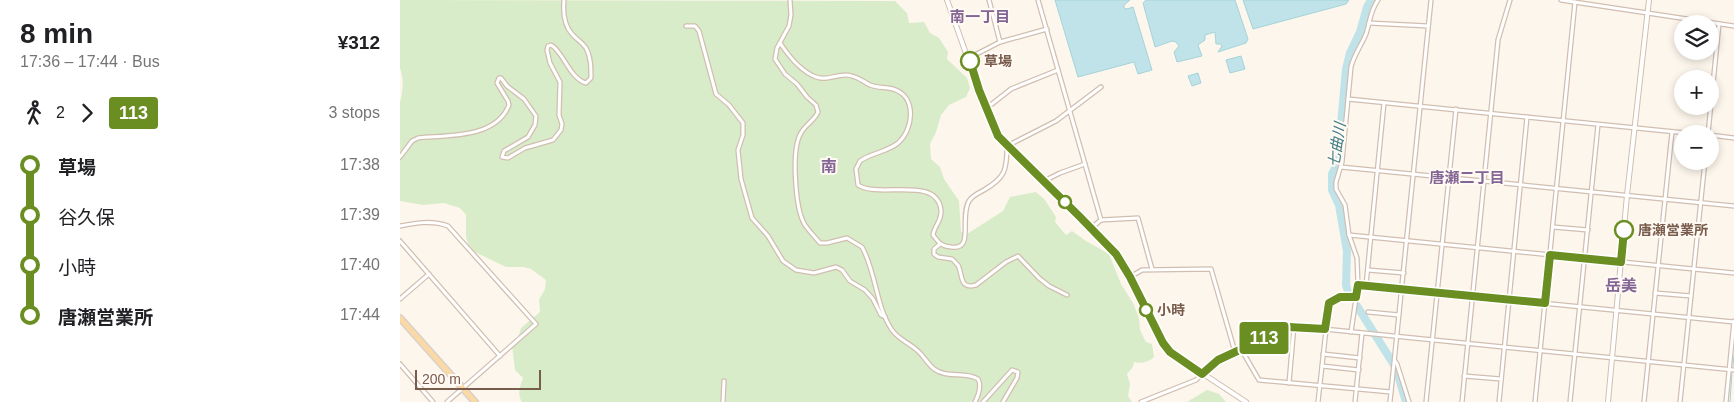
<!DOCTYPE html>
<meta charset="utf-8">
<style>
:root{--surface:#fff;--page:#f6f6f6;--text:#202124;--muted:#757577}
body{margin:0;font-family:Arial,"Noto Sans JP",sans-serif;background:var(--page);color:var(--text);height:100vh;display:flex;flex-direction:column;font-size:19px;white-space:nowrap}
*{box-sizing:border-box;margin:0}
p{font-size:16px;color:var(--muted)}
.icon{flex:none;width:28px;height:28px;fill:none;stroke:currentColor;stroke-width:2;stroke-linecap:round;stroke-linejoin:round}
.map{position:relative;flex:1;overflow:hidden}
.drawer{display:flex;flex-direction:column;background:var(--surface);width:400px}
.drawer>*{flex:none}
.badge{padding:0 10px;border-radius:4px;font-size:18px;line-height:32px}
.controls{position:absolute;left:1274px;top:15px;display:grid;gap:10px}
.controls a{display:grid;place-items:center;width:45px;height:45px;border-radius:50%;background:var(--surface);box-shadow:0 2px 8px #0003;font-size:25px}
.scale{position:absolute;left:15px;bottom:12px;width:126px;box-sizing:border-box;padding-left:5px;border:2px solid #7a5c4d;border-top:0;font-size:14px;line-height:18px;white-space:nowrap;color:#7a5c4d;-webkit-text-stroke:4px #fffaf3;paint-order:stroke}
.map>.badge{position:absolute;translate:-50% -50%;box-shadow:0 0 0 2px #fff}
.legs{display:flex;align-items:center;gap:8px;height:55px;padding:0 20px;font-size:16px}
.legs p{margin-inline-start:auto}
.headline{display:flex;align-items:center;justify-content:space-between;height:85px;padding:0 20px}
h1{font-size:28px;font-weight:700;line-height:38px}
ul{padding:0 20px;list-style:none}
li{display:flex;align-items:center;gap:18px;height:50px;font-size:19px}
li i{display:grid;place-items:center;width:8px;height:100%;margin:0 6px;background:currentColor}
li i::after{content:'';width:12px;height:12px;margin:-6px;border:4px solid;border-radius:50%;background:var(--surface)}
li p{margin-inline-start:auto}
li:first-child i{background:linear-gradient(#0000 50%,currentColor 0)}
li:last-child i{background:linear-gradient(currentColor 50%,#0000 0)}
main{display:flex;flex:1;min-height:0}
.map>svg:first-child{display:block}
.green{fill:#d8ecc9}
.water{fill:#bfe3e8;stroke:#a5d3da}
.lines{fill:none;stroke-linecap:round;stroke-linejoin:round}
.stream{stroke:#a5d3da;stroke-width:1}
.river{stroke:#bfe3e8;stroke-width:8}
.minor-casing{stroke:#d1beb0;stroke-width:5.5}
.tertiary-casing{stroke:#d1beb0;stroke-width:6}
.primary-casing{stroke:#dad1cd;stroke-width:8}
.minor{stroke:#fff;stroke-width:3}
.tertiary{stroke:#fff;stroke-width:4}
.primary{stroke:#fbd9a5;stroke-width:5}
.line-1-casing{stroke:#fff;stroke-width:11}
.line-1{stroke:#6b8e23;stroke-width:8}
.stop-1-dot{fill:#fff;stroke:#6b8e23;stroke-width:2.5}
.labels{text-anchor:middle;stroke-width:4;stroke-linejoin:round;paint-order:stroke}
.stop-label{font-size:14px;font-weight:bold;fill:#7a5c4d;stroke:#fffaf3;text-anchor:start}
.neighbourhood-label{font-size:15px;font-weight:bold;fill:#846695;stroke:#fffaf3}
.water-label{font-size:15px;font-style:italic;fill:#437c86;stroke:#fffaf3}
.quarter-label{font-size:16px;font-weight:bold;fill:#846695;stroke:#fffaf3}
</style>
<main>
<section class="drawer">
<div class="headline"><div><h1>8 min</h1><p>17:36 – 17:44 · Bus</p></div><b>¥312</b></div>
<div class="legs"><svg class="icon" aria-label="walk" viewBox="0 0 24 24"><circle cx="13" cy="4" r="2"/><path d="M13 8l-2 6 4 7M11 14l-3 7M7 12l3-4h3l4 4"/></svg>2<svg class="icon" aria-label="forward" viewBox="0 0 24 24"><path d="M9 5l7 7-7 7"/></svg><b class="badge" style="background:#6b8e23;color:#fff">113</b><p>3 stops</p></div>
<ul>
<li><i style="color:#6b8e23"></i><b>草場</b><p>17:38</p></li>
<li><i style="color:#6b8e23"></i><span>谷久保</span><p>17:39</p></li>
<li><i style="color:#6b8e23"></i><span>小時</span><p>17:40</p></li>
<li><i style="color:#6b8e23"></i><b>唐瀬営業所</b><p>17:44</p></li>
</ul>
</section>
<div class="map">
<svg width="1334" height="402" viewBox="0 0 1334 402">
<rect width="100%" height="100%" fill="#fdf6ec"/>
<!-- green -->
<g class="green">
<path d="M0,0L495,1L507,13L509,23L524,22L530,33L539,38L548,52L547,59L567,78L570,88L566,97L549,105L541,115L536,132L530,144L531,159L540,167L544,179L559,201L561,232L567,234L603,211L610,197L636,192L645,200L656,217L655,222L666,235L672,231L686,241L709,254L721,284L733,303L739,318L740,330L746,342L752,344L754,357C749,362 741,364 734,362L733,367L727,374L730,384L728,396L732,402H122C117,395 120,386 123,378L115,370L112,345L118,338L121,328L140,312L139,300L145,289L146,280L131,269L123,267H106L75,252L68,244L66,237V215L60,208L44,203L23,205L0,201V102C3,92 4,78 0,68Z"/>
<path d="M807,390L819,394L826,402H787Z"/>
</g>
<!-- water -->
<g class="water">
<path d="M655,0H730L724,5V8L727,9L733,7L752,70L738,74L734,62L678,77Z"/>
<path d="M746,0H835L848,39L846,43L818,52L822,46L820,44H816L815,32L805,35V40L798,45L802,56L777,62L774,52L779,46L776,42L772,41L755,47L743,3Z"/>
<path d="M843,0H949L946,4L853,29Z"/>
<path d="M841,56L845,69L830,73L826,60Z"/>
<path d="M798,73L801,83L792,86L788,76Z"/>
</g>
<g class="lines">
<!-- stream -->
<g class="stream">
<path d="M1333,366L1334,355"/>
<path d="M1330,402L1332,373"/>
</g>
<!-- river -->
<g class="river">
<path d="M948,292L946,285L947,251L939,205L932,190V174L936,166L938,157L946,69L950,53L960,32L967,7L971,0"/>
<path d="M957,306L996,368L1006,402"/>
</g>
<defs>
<g id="minor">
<path d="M390,0L391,15L389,26L377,48L375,59L385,74L397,84L407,97L416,105L418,112C415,120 405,125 401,133C391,149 395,209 405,225C409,231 415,237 420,243H427L447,238L462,247C476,272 476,307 492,330C499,340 510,343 519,352C524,357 528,364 534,369C548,379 565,371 578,379C582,386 578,396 575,402"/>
<path d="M589,0L600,42"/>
<path d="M638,0L701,220L738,218L752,269"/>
<path d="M1161,0L1334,26"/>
<path d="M969,23L1028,26"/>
<path d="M286,26H295L299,31L316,94L329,105L343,123V135L338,150L341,179L352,218L368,236L383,261L396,270L414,273L436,267L442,270L450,281L465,290L473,299L481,315L485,317"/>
<path d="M380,43C388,55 402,72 416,77C427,81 434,75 446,75C456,75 462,81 470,85C477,88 486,87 493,89C517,96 514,129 498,143C487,152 471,153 460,161L456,169L458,185C479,199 537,175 541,210C542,221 534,226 533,235C539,243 541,246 551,247C575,251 559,218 569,201C572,196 578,193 584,190C605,178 607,170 607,146L656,121L701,87"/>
<path d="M569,58L600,42L647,29"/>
<path d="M948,99L1296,134"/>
<path d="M586,106L592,104L611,89L658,70"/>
<path d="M1308,134L1319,24"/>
<path d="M1310,135L1334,138"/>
<path d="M0,157L12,141L18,138C47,135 96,139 109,105L108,101L97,83L99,78H101L107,86L124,99L136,116L135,125L128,137L104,151L102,157L108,158L125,148L153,140L161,130L162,124L159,115L160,82L150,63L147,50L148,46L151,45C163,51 169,78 186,83L191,78C191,68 191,57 186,48C182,42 176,39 172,34C164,25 163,11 164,0"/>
<path d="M941,167L1334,206"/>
<path d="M644,181L660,173L685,164"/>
<path d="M0,226C16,223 32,220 48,226L136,324L47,402"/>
<path d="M1153,227L1188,230"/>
<path d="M691,228L701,220"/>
<path d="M949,235L1334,273"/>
<path d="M0,241L100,356"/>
<path d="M540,244L534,249V254L538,257L552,259C553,259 557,265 558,265C563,275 559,290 576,285L606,262L618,256L639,278L649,286L667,295"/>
<path d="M968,270L1004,273"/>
<path d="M730,277L742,270L811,269L835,352"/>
<path d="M958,285L1334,322"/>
<path d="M966,285L984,103"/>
<path d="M1255,293L1291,296"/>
<path d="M0,299L29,274"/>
<path d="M968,312L999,315"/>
<path d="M951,332L958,285L957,258L949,235L945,205L936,189V182L942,162L951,67C954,55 961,46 966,34C970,22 970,11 978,0"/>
<path d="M841,349L859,380L991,392"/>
<path d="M923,354L960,358"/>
<path d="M995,361L997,364L1009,402"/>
<path d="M0,364L33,402"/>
<path d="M922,366L959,370"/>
<path d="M1064,376L1101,379"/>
<path d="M889,383L894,326"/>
<path d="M323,402L324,381"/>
<path d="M583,402L612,370L618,372L617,378L603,402"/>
<path d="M741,402L796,380L818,359L885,329L894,326L1334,370"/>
<path d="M918,402L929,303L940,297H956"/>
<path d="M955,402L962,333"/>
<path d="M990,402L1031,0"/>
<path d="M1026,402L1056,109"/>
<path d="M1062,402L1098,40L1110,0"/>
<path d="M1099,402L1127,117"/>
<path d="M1135,402L1175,2"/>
<path d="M1170,402L1198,125"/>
<path d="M1244,402L1272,132"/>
<path d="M1280,402L1305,161"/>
<path d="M1326,402L1334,321"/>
</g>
<g id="tertiary">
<path d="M547,0L579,90L598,136L681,217L716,254L730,277L763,343L770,352L846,402"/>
<path d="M1208,402L1227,195L1249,0"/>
</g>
<path id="primary" d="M0,318L75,402"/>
</defs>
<!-- minor casing -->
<use href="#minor" class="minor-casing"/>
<!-- tertiary casing -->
<use href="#tertiary" class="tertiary-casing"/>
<!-- primary casing -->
<use href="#primary" class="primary-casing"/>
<!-- minor -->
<use href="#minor" class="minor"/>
<!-- tertiary -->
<use href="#tertiary" class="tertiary"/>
<!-- primary -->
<use href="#primary" class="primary"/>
</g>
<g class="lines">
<defs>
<path id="line-1" d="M570,61L579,90L598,136L680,217L716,254L730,277L763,343L770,352L802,374L818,360L889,327L925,329L929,303L940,297H956L958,285L1145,303L1150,255L1221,262L1224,230"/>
</defs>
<!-- line-1 casing -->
<use href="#line-1" class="line-1-casing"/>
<!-- line-1 -->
<use href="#line-1" class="line-1"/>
</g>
<!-- markers -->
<g class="stop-1-dot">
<circle cx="570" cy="61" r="9"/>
<circle cx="665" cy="202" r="6"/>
<circle cx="1224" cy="230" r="9"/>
<circle cx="746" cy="310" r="6"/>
</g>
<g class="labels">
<!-- stop labels -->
<g class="stop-label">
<text x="584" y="66">草場</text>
<text x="1238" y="235">唐瀬営業所</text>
<text x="757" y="315">小時</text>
</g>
<!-- neighbourhood labels -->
<g class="neighbourhood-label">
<text x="580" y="22">南一丁目</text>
<text x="1067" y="183">唐瀬二丁目</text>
</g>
<!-- water labels -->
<g class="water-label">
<text transform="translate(937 145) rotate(-81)" y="5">七曲川</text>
</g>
<!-- quarter labels -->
<g class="quarter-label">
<text x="429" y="172">南</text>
<text x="1221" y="291">岳美</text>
</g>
</g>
</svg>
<div class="controls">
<a><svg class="icon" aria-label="layers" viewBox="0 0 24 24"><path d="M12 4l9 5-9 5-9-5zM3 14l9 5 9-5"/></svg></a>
<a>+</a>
<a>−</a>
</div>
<div class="scale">200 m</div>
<b class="badge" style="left:864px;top:338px;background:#6b8e23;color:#fff">113</b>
</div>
</main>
